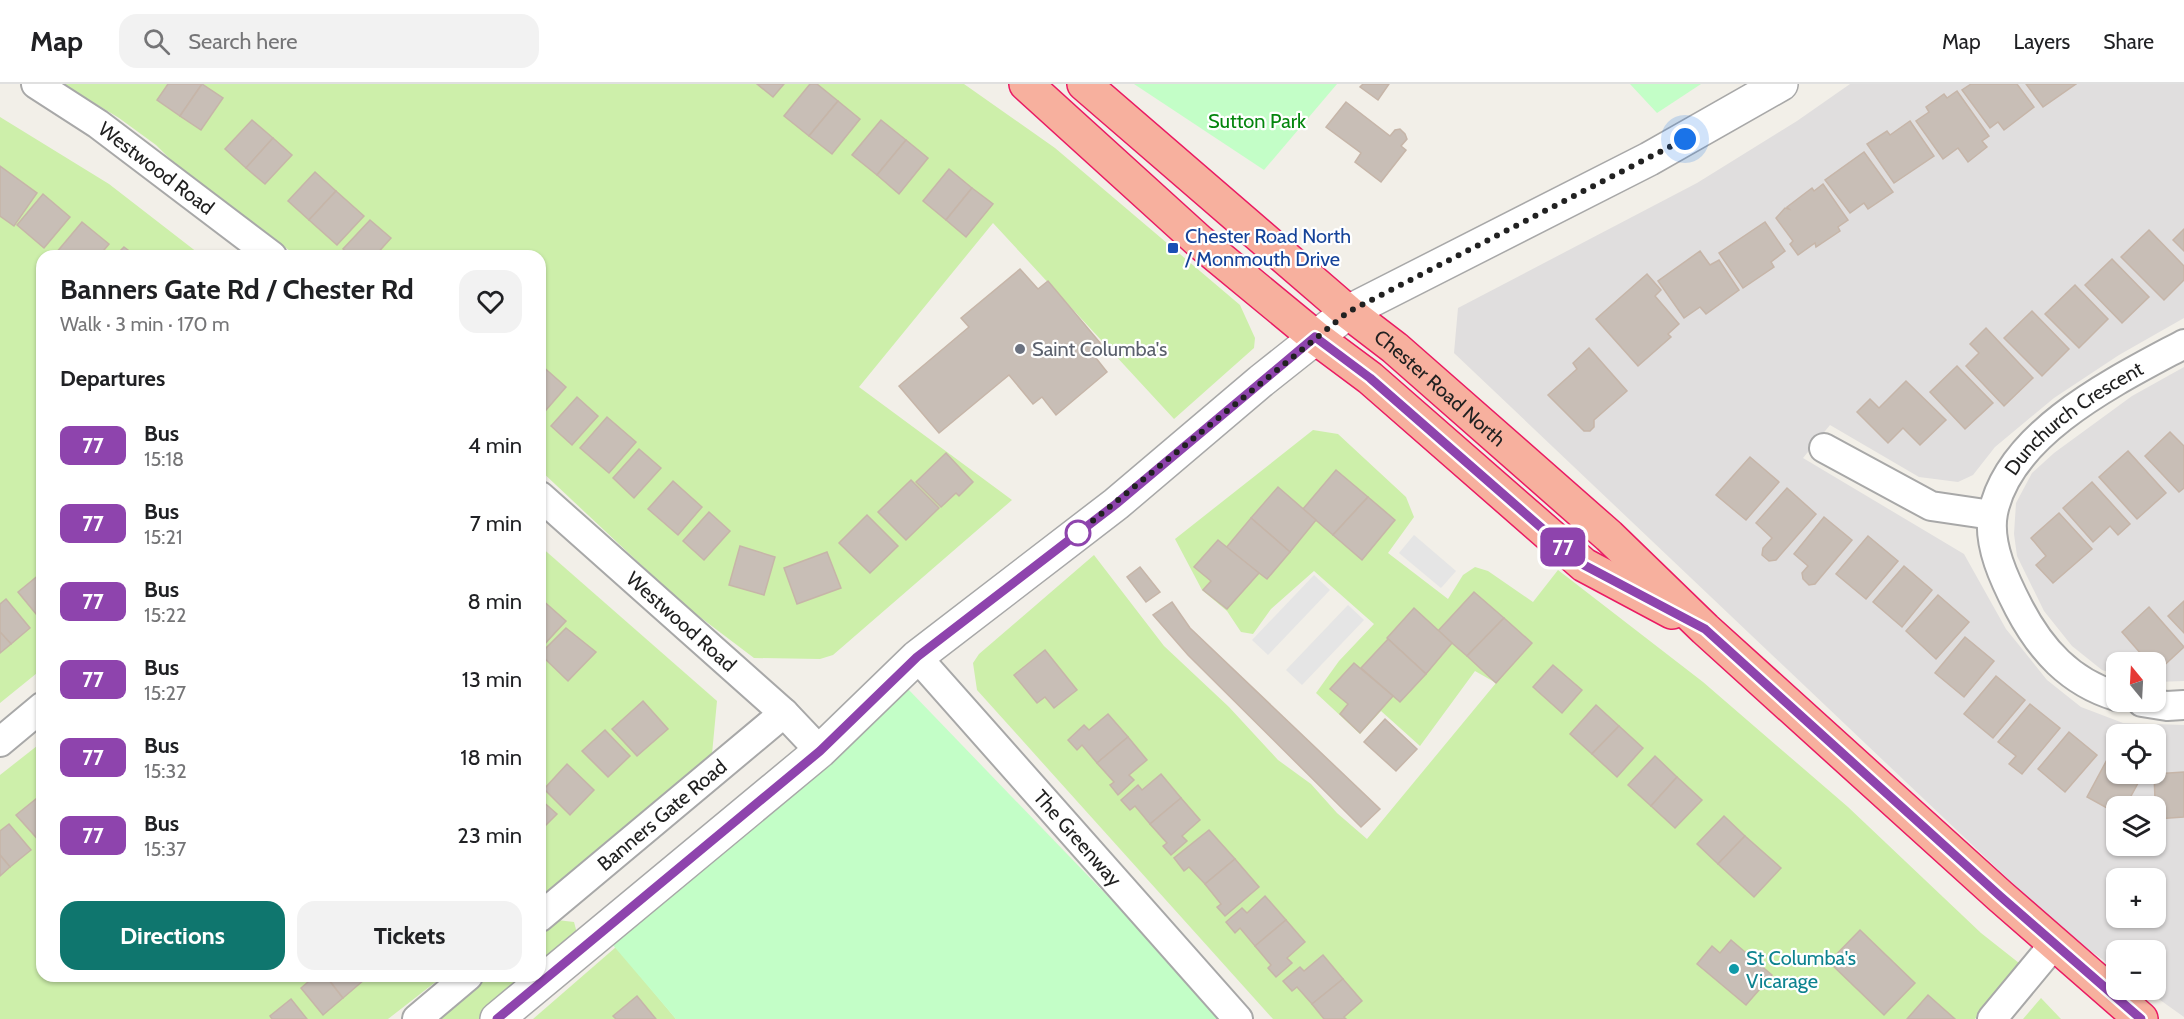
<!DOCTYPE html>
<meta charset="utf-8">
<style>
:root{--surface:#fff;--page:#f2f2f2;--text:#202124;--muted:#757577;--line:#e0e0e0;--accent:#0f766e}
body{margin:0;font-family:Cabin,sans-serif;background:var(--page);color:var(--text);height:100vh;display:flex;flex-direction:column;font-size:22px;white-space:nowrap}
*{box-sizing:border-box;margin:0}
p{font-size:20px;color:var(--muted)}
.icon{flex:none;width:33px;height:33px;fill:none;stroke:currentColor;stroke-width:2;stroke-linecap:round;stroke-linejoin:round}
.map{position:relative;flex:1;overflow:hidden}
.details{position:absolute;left:36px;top:166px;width:510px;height:732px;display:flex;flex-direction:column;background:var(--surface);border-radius:18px;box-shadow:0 2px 4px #0004}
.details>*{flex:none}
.badge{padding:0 12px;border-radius:9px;font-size:21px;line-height:39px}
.needle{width:39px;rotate:342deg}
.fabs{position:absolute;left:2106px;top:568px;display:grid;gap:12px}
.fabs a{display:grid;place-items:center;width:60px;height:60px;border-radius:12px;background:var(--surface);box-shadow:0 2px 4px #0004;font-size:30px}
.you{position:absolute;width:30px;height:30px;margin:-15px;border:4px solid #fff;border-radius:50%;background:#1a73e8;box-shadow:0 0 0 9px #1a73e833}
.map>.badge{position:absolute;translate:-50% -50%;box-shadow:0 0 0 3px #fff}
h2{padding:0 24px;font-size:22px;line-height:54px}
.round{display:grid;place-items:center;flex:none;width:63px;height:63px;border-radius:18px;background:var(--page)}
.headline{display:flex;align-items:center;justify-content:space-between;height:102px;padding:0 24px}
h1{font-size:28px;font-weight:700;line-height:45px}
.button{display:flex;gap:12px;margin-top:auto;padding:12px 24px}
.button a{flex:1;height:69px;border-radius:18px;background:var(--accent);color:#fff;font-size:24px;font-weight:700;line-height:69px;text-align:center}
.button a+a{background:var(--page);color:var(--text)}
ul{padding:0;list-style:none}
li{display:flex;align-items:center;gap:18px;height:78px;padding:0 24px}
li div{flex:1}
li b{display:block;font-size:22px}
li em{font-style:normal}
li .badge{min-width:66px;font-weight:700;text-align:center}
header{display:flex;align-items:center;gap:36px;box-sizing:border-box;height:84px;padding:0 30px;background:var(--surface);border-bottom:2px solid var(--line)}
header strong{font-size:28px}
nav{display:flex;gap:33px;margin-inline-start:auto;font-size:21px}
.search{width:420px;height:54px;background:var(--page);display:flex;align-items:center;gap:15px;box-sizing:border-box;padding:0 21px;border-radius:18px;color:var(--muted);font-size:22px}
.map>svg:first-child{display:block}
.residential{fill:#e0dede;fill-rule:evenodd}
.grass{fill:#cdefaa}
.park{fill:#c3fec7}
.parking{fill:#e5e5e5}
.building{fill:#c8beb6;stroke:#c6b5a8;stroke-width:1.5}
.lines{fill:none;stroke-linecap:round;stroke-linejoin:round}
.minor-casing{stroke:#a8a8a8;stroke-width:32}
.tertiary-casing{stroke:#a8a8a8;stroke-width:36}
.trunk-casing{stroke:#ea1b63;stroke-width:36}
.minor{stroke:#fff;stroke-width:28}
.tertiary{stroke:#fff;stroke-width:33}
.trunk{stroke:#f7b09e;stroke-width:33}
.line-casing{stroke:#fff;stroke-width:14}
.line{stroke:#8e44ad;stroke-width:9}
.walk{stroke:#212121;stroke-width:6;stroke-dasharray:0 10.8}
.transit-dot{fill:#1a4fb4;stroke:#fff;stroke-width:2}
.worship-dot{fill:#6b7280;stroke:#fff;stroke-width:2}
.stop-dot{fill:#fff;stroke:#8e44ad;stroke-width:3}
.culture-dot{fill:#0f9aa8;stroke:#fff;stroke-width:2}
.labels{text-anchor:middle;stroke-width:4.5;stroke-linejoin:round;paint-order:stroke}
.park-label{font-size:20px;fill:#04860d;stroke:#fff}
.street-label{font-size:20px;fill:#212121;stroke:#fff}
.transit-label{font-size:20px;fill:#164399;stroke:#fff;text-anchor:start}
.worship-label{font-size:20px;fill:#5b616d;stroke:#fff;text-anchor:start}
.culture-label{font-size:20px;fill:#0d838f;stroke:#fff;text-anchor:start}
</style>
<header>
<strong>Map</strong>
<div class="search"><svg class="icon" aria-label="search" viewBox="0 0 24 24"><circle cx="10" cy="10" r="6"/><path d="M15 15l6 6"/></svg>Search here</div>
<nav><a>Map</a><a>Layers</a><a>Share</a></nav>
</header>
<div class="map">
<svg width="2184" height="935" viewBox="0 0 2184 935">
<rect width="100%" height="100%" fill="#f2efe8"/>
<!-- residential -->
<g class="residential">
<path d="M1850,0H2184V234L2119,271L2054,314L1995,363L1973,391L1958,398L1919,393L1830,341L1803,374L1964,470L2006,545L2047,596L2081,623L2123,639L2184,641V933L2146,906H2156V867H2116V885L2064,848L1454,269L1458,224L1697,99L1797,37ZM2116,651H2156V690H2116ZM2116,723H2156V762H2116ZM2116,795H2156V834H2116Z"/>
<path d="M2184,283V597L2156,598V579H2116V590L2102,586L2072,562L2044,527L2017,472L2014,450L2016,419L2032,389L2054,369L2132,312Z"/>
</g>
<!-- grass -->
<g class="grass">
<path d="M63,0H964L1055,64L1240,221L1255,254L1254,264L1174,335L993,139L859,303L1012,416L833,571L820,575L754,574L684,521L540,386V172H297L185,90L156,61L119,34Z"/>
<path d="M0,33L109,100L202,172H42V585L0,619Z"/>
<path d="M1313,346L1338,350L1406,413L1414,433L1388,469L1448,515L1463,491L1475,483L1488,487L1533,518L1558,486L1703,598L1848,723L1981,849L2019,879L2011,892L1975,935H1273L977,606L973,579L979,570L1094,471L1164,562L1229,623L1278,676L1311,700L1337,729L1367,755L1496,599L1475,587L1420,662L1381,627L1360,650L1316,609L1339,577L1374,540L1314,487L1271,525L1253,550L1241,548L1227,527L1202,506L1175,455Z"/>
<path d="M540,462L717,617L712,670L540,813Z"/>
<path d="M42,658V892L442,893L388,935H0V691Z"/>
<path d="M557,836L574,838L578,853L540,885V850Z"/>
<path d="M616,863L676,935H533Z"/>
<path d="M488,893H531L479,935H437Z"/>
<path d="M2041,914L2061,935H2023Z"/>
</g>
<!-- park -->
<g class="park">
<path d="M1134,0H1337L1264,86Z"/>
<path d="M1630,0H1701L1657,29Z"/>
<path d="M908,605L1226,935H676L612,860Z"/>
</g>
<!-- parking -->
<g class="parking">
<path d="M1414,451L1456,487L1441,504L1399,469Z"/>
<path d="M1314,491L1330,506L1268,571L1252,556Z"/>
<path d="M1348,521L1364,536L1302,601L1286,586Z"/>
</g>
<!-- building -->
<g class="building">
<path d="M168,0H202L180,32L157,16Z"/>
<path d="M202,0L223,14L201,46L180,32Z"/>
<path d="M757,0H784L773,13Z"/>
<path d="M810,0H817L838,17L809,52L784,32Z"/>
<path d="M1363,0H1389L1378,16L1360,3Z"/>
<path d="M1971,0H2017L2034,23L2004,46L1998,38L1990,44L1962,6Z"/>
<path d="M2026,0H2076L2043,23Z"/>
<path d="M1957,7L1989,52L1982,57L1987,63L1968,78L1958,64L1943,75L1916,37L1929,28L1926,23L1944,10L1947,14Z"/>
<path d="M838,17L860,35L832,70L809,52Z"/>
<path d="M1346,18L1390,52L1395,46L1400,45L1405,50L1407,55L1401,62L1406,66L1381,98L1355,78L1361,69L1326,43Z"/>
<path d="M252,36L273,54L246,84L225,65Z"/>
<path d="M881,36L906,56L877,91L852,71Z"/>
<path d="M1910,37L1934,72L1894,99L1867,60L1887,47L1890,51Z"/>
<path d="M273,54L292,71L265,100L246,84Z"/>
<path d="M906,56L928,74L899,110L877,91Z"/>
<path d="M1864,68L1893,108L1868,125L1864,119L1850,129L1825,96Z"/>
<path d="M0,82L37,109L14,142L0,132Z"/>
<path d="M949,85L972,104L946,136L923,117Z"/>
<path d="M315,88L336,107L309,136L288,117Z"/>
<path d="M1823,100L1848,136L1838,143L1840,147L1816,163L1815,159L1798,171L1790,160L1793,157L1776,134L1785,124L1789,125L1787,123L1812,104L1814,107Z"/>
<path d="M972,104L993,120L966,153L946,136Z"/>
<path d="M336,107L364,132L337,161L309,136Z"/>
<path d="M43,110L70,133L44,164L17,141Z"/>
<path d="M370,136L391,154L375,172H352L343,165Z"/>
<path d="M82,138L109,160L99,172H60L56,169Z"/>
<path d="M1765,138L1785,167L1771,178L1774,183L1743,204L1719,169Z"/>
<path d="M2184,145V167L2173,156Z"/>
<path d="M2149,146L2184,182V196L2164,216L2121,173Z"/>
<path d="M124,163L136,172H115Z"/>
<path d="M1700,167L1710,181L1719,176L1739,206L1706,230L1700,223L1684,234L1658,197Z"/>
<path d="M2112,175L2149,213L2122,239L2085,201Z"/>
<path d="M1020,185L1038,205L1048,197L1101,260L1092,269L1107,288L1056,331L1042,313L1033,320L1009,291L939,349L899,302L969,243L961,234Z"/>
<path d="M1647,190L1661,206L1655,212L1679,240L1668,250L1671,253L1638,282L1596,235Z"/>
<path d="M2075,201L2108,235L2079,264L2045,230Z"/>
<path d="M2032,227L2069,265L2042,292L2004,254Z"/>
<path d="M1986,244L2033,294L2004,322L1966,282L1979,269L1970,260Z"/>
<path d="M1589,264L1627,307L1594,336V343L1590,347H1584L1548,311L1577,285L1573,279Z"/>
<path d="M540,280L566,303L540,333Z"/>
<path d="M1957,282L1993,319L1965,345L1930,308Z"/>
<path d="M1906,297L1946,336L1920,361L1903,344L1888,359L1857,328L1870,315L1879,324Z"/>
<path d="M577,313L598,332L572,361L551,342Z"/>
<path d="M607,333L636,358L609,389L580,364Z"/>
<path d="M2170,348L2184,362V404L2179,408L2145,372Z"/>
<path d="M639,365L661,384L634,414L613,394Z"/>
<path d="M2128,367L2166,409L2137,435L2099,393Z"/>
<path d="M946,369L973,398L959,412L956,409L941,423L916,398Z"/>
<path d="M1750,373L1779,398L1746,436L1716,411Z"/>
<path d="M1336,386L1368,413L1333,451L1303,425Z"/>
<path d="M911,396L939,424L906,456L878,428Z"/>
<path d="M673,397L702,423L678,451L648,425Z"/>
<path d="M2092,398L2130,440L2118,451L2110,442L2093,458L2063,424Z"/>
<path d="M1278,403L1316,436L1290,468L1251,434Z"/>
<path d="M1787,404L1816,430L1776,476L1769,477L1762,471L1763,464L1772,454L1756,439Z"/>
<path d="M1368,413L1395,436L1362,476L1333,451Z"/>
<path d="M709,428L730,447L704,476L683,457Z"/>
<path d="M2059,429L2092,465L2053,499L2036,481L2046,472L2031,454Z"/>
<path d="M867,431L898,462L870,489L839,459Z"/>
<path d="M1824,433L1852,456L1815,500L1809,501L1803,495L1802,489L1808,482L1794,470Z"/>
<path d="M1251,434L1290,468L1267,495L1226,464Z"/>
<path d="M1868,452L1898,477L1866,515L1836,490Z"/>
<path d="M1218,456L1259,489L1227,525L1203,506L1211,497L1194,483Z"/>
<path d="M740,462L775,473L764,511L729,501Z"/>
<path d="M827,468L841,504L797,520L784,484Z"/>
<path d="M1904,482L1932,506L1902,543L1873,518Z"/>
<path d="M1140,483L1160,508L1146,518L1127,493Z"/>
<path d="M40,490L42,492L41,536L18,508Z"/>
<path d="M1474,508L1504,534L1467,572L1438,547Z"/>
<path d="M1938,511L1969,538L1936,575L1906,547Z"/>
<path d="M540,514L566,537L540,565Z"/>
<path d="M6,515L30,544L11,560L0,548V520Z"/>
<path d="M2184,517V549L2168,532Z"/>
<path d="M1172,518L1190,544L1380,725L1361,743L1188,571L1153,531Z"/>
<path d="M2149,523L2184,563L2157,588L2156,579H2149L2122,548Z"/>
<path d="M1414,524L1452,559L1426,590L1387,554Z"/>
<path d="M1504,534L1532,559L1496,599L1467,572Z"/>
<path d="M566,544L596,568L568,597L540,570Z"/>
<path d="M0,548L11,560L0,569Z"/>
<path d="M1965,553L1994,577L1964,613L1935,589Z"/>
<path d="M1388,555L1426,590L1400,618L1361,584Z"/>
<path d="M1045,566L1077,606L1054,624L1045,613L1037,619L1014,591Z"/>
<path d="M1354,579L1393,612L1360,649L1340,630L1348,620L1330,605Z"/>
<path d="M1553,581L1582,606L1562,629L1533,603Z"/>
<path d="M1996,592L2025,616L1993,654L1964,630Z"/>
<path d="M643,617L668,645L637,672L612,645Z"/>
<path d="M2030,620L2060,644L2022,690L2009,680L2016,672L1998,658Z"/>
<path d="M1596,621L1619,642L1592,670L1570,650Z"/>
<path d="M1108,630L1128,653L1097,679L1082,661L1077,666L1068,656L1084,641L1089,646Z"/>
<path d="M1385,635L1417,665L1396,687L1364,658Z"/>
<path d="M1619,642L1643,664L1617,693L1592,670Z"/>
<path d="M605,646L630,672L608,693L582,667Z"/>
<path d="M2069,648L2097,671L2065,708L2038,685Z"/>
<path d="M1128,653L1147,676L1129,691L1134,696L1118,711L1110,701L1114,698L1097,679Z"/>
<path d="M1655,672L1677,693L1651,722L1628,701Z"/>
<path d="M2109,672L2116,676V690H2143L2125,723H2116V729L2087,713Z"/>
<path d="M567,680L594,706L570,731L544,705Z"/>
<path d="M2184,688V733L2156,735V723H2142V715H2155L2154,690Z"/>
<path d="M1161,690L1181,714L1150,740L1135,722L1130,726L1121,716L1138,701L1142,706Z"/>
<path d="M1677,693L1702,716L1675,744L1651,722Z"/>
<path d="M42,710V760L16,731Z"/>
<path d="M1181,714L1200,736L1182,752L1187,757L1171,771L1163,762L1167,759L1150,740Z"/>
<path d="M540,715L557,730L540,747Z"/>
<path d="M1724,732L1745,752L1718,780L1697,760Z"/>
<path d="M9,740L31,766L10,783L0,771V747Z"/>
<path d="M1209,746L1235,775L1205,800L1189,783L1184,787L1174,774Z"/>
<path d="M1745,752L1781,784L1754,813L1718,780Z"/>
<path d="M0,771L10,783L0,792Z"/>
<path d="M1235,775L1259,803L1225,832L1217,823L1221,820L1205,800Z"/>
<path d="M1265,812L1286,836L1255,862L1240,844L1235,849L1226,838L1242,824L1247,829Z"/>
<path d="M1286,836L1305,858L1287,874L1292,879L1276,893L1268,884L1271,881L1255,862Z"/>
<path d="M1860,846L1915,899L1884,931L1829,878Z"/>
<path d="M1731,856L1772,891L1746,921L1697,880L1712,862L1720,869Z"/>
<path d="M1323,871L1343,895L1312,920L1297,903L1292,907L1283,897L1300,883L1304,887Z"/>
<path d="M315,892H326L343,914L323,931L301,904Z"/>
<path d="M326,892H361L364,896L343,914Z"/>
<path d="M1343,895L1362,917L1344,933L1346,935H1324L1312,920Z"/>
<path d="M1928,911L1955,935H1907Z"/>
<path d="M637,912L656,935H616L613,932Z"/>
<path d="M291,915L307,935H272L270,932Z"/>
</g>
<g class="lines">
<defs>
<g id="minor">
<path id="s1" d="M36,0L98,40L272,172"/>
<path d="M1824,364L1931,422L1992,431"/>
<path id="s2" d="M540,412L784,629L820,667"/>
<path id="s3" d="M917,573L1238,935"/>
<path id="s4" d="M2116,612C2070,598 2041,566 2019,524C2005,497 1987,460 1993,429C2009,348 2117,296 2184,260"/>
<path d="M2142,618L2167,622L2184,621"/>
<path d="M0,658L42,623"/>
<path id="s5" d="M540,833L784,629"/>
<path d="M417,935L468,892"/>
<path d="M1992,935L2055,859"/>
</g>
<path id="tertiary" d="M497,935L820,667L917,573L1116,420L1261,297L1348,228L1649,75L1781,0"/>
<g id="trunk">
<path d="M1026,0L1200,158L1315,253L1370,294L1584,481L1672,528"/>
<path id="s6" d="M1084,0L1348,228L1395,264L1609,452L1705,545L2000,812L2141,935"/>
</g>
</defs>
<!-- minor casing -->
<use href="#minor" class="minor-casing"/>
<!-- tertiary casing -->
<use href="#tertiary" class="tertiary-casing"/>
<!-- trunk casing -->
<use href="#trunk" class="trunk-casing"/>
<!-- minor -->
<use href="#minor" class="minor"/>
<!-- tertiary -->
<use href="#tertiary" class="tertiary"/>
<!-- trunk -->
<use href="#trunk" class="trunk"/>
</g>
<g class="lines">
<defs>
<path id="line" d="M497,935L820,667L917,573L1116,420L1315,253L1370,294L1584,481L1705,545L2000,812L2141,935"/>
</defs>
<!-- line casing -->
<use href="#line" class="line-casing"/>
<!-- line -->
<use href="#line" class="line"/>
<!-- walk -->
<path class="walk" d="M1078,449L1073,453L1348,228L1685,55"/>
</g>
<!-- markers -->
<rect class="transit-dot" x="1167" y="158" width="12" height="12" rx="3"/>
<circle class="worship-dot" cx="1020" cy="265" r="6"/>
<circle class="stop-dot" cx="1078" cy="449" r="12"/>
<circle class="culture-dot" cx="1734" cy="885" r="6"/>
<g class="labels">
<!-- park labels -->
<g class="park-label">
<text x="1257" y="44">Sutton Park</text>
</g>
<!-- street labels -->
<g class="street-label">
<text dy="7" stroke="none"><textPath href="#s1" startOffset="147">Westwood Road</textPath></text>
<text dy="7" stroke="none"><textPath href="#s6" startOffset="468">Chester Road North</textPath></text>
<text dy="7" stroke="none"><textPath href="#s4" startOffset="364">Dunchurch Crescent</textPath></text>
<text dy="7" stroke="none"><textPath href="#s2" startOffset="189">Westwood Road</textPath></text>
<text dy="7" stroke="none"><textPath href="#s5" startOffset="159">Banners Gate Road</textPath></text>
<text dy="7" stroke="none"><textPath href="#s3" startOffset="242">The Greenway</textPath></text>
</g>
<!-- transit labels -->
<g class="transit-label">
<text x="1185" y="159">Chester Road North<tspan x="1185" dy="23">/ Monmouth Drive</tspan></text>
</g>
<!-- worship labels -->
<g class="worship-label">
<text x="1032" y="272">Saint Columba's</text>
</g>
<!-- culture labels -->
<g class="culture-label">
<text x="1746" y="881">St Columba's<tspan x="1746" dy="23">Vicarage</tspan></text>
</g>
</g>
</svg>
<div class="fabs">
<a><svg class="needle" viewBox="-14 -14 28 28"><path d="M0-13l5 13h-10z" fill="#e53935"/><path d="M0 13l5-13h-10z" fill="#757577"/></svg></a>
<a><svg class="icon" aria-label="locate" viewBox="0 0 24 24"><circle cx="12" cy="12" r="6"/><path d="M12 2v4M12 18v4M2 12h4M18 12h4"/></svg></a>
<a><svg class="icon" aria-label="layers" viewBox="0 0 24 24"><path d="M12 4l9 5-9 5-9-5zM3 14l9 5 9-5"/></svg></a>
<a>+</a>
<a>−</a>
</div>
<div class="you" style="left:1685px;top:55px"></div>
<b class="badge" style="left:1563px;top:463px;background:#8e44ad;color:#fff">77</b>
<section class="details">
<div class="headline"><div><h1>Banners Gate Rd / Chester Rd</h1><p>Walk · 3 min · 170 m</p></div><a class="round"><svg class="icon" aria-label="heart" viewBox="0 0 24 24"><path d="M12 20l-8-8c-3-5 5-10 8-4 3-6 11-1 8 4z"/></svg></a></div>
<h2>Departures</h2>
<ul>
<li><span class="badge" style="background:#8e44ad;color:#fff">77</span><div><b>Bus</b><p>15:18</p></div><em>4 min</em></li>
<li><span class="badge" style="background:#8e44ad;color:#fff">77</span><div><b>Bus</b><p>15:21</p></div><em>7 min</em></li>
<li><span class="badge" style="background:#8e44ad;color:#fff">77</span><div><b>Bus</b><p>15:22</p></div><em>8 min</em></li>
<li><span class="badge" style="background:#8e44ad;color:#fff">77</span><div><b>Bus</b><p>15:27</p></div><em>13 min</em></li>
<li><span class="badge" style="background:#8e44ad;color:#fff">77</span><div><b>Bus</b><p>15:32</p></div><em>18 min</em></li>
<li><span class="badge" style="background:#8e44ad;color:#fff">77</span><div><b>Bus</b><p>15:37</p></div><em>23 min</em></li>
</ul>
<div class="button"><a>Directions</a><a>Tickets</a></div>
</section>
</div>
